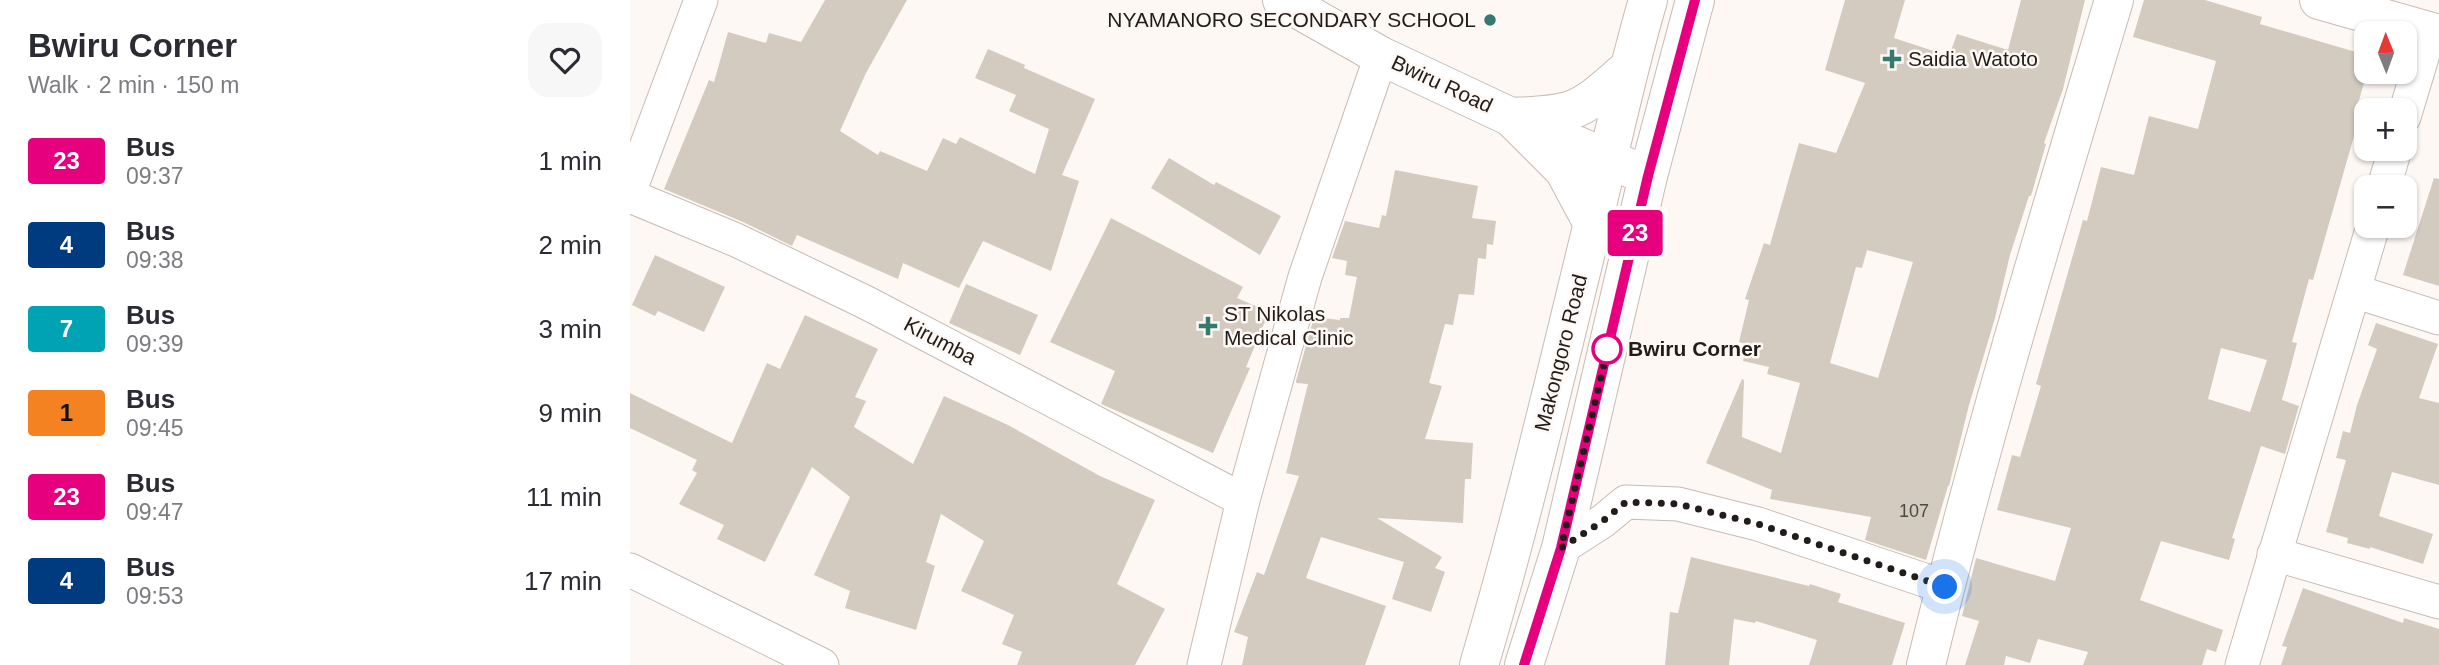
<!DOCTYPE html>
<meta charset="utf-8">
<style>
:root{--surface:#fff;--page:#f7f7f7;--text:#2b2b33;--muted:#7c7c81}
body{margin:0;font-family:Arial,sans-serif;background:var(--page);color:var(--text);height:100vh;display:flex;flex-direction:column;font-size:26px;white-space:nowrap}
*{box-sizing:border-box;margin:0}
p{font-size:23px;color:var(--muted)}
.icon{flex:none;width:38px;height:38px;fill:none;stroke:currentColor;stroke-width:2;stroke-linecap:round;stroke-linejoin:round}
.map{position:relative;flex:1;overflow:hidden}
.panel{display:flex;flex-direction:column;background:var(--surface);width:630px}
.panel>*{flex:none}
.badge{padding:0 14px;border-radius:5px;font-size:24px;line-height:46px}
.needle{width:46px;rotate:359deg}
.fabs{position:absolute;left:1724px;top:21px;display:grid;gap:14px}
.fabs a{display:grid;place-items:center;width:63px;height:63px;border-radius:14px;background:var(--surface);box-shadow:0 2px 5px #0004;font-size:35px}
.you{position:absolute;width:35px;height:35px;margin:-18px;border:5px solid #fff;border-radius:50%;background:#1a73e8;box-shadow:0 0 0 10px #1a73e833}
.map>.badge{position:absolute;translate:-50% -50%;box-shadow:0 0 0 4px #fff}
.round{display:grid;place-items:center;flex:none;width:74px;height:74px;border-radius:21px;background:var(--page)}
.overview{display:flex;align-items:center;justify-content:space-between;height:119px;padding:0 28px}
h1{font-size:33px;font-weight:600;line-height:52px}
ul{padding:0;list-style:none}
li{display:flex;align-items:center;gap:21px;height:84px;padding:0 28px}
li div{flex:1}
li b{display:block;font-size:26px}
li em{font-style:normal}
li .badge{min-width:77px;font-weight:700;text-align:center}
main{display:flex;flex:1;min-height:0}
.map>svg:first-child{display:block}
.building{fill:#d3cbbf;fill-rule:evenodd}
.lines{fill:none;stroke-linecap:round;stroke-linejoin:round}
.street-casing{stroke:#c8bbb3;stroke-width:35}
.secondary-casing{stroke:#c8bbb3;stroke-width:40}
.primary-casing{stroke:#c8bbb3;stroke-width:40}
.street{stroke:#fff;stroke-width:33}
.secondary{stroke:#fff;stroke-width:38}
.primary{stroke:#fff;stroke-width:38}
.line-casing{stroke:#fff;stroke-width:16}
.line{stroke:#e6007e;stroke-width:10}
.walk{stroke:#221d1a;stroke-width:7;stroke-dasharray:0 12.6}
.poi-dot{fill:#357a6f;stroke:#fef8f5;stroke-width:2.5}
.stop-dot{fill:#fff;stroke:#e6007e;stroke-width:3.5}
.labels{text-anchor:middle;stroke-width:5;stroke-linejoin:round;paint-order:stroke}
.number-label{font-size:18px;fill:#4e4843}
.poi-label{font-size:21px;fill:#221d1a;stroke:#fef8f5;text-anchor:start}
.street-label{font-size:21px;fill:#221d1a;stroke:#fef8f5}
.stop-label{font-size:21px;font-weight:bold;fill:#221d1a;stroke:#fef8f5;text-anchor:start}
</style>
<main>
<section class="panel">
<div class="overview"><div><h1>Bwiru Corner</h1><p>Walk · 2 min · 150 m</p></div><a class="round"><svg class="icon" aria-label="heart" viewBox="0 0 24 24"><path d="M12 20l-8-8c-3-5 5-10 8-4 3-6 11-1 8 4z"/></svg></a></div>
<ul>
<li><span class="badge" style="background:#e6007e;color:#fff">23</span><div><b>Bus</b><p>09:37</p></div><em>1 min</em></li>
<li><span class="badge" style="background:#003b80;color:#fff">4</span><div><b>Bus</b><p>09:38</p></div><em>2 min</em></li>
<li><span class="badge" style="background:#00a3b4;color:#fff">7</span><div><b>Bus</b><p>09:39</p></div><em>3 min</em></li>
<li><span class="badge" style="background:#f58220;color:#111">1</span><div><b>Bus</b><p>09:45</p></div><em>9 min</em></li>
<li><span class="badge" style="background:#e6007e;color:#fff">23</span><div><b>Bus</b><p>09:47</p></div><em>11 min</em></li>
<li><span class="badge" style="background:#003b80;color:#fff">4</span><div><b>Bus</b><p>09:53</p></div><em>17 min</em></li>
</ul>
</section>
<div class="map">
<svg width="1809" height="665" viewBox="0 0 1809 665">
<rect width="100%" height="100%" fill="#fef8f5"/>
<!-- building -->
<g class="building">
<path d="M195,0H277L236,73L210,131L248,155L250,151L297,171L313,138L326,144L330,137L405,174L419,129L379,111L386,95L345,78L358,49L395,65L394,68L465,99L432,175L449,181L421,271L353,241L329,288L273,263L268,279L167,235L162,246L113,222L34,189L79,80L84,82L98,32L136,43L139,33L171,42Z"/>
<path d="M1215,0H1275L1264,38L1319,56L1327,34L1378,50L1391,0H1455L1433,89L1414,143L1416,144L1401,196H1399L1380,255L1365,318L1339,405L1319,486H1318L1296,560L1235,540L1241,517L1140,499L1142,490L1076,463L1112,379L1114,380L1112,437L1151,453L1170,383L1137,374L1139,367L1113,361L1117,344L1109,342L1119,300L1115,299L1134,243L1140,245L1169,143L1206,153L1235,83L1195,70ZM1237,250L1283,262L1248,378L1200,363L1226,267L1232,268Z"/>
<path d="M1514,0H1575L1632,17L1630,24L1736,55V76L1725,114L1730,115L1683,280L1679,279L1662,342L1667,343L1652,400L1669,406L1655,454L1631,446L1602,538L1605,539L1599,560L1531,541L1510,600L1593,630L1586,652L1577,649L1572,665H1453L1458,652L1408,639L1400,663L1376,656L1374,665H1335L1349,621L1332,616L1346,558L1425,581L1441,528L1367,510L1382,455L1390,457L1411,386L1406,384L1453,220L1457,221L1471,167L1504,175L1519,116L1568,129L1586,61L1503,37ZM1591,348L1637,360L1620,412L1578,399Z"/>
<path d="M539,158L584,185L586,182L651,216L630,255L521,188Z"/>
<path d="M765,170L848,186L842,218L866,221L863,245L857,244L856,259L848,258L844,295L829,294L823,325L815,324L799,383L812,386L795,439L843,443L841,479H835L833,523L747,518L812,557L805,568L815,572L801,612L762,599L774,562L691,537L676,578L756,606L735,665H612L618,637L604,632L627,572L634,575L669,476L656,473L678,384L666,383V381L684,317L710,320V318H719L727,277L715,275L717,261L702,258L715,221L749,228L752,215L756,216Z"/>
<path d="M1804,178L1809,179V286L1773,275Z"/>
<path d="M481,218L613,287L607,298L639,312L616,367L620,368L583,453L471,404L485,371L420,342Z"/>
<path d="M25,255L95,287L74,332L28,311L25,316L2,305Z"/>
<path d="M336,284L408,315L390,355L319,323Z"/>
<path d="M175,315L248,349L225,397L236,401L224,427L283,464L314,396L378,425L470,476L525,500L487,584L535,609L505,665H387L392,652L372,644L384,615L331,591L354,541L311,514L296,562L305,566L286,630L215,608L220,591L184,575L220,497L182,467L135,562L87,539L94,525L49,504L67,473L62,470L67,460L0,428V393L102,443L137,363L150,369Z"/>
<path d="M1746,323L1808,344L1789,398L1809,403V485L1762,472L1749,516L1803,534L1793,564L1740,547V549L1717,543L1718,538L1696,532L1716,460L1706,458L1713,431L1720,433L1727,405L1747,349L1738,345Z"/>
<path d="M1061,557L1179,586L1180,584L1211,594L1208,602L1275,623L1262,665H1179L1187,640L1126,621L1125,623L1104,619L1099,665H1035L1040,612L1048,613Z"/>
<path d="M1673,588L1773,623L1774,618L1809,629V665H1651L1657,647L1652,646Z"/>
</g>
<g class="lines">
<defs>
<g id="street">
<path d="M1774,117L1800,31"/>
<path d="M1754,187L1765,149"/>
<path d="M0,190L71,0"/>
<path d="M0,196L106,240L235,302L613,500"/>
<path d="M1724,291L1809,318"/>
<path d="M931,548L973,521L996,502L1048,504L1128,524L1315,587"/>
<path d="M1644,554L1809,602"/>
<path d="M0,570L192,665"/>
<path d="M574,665L613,500L675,277L751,56"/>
<path d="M1612,665L1743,226"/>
</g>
<g id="secondary">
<path d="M652,0L751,56L881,117L1018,176"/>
<path d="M1689,0L1809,34"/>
<path d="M1296,665C1350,442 1418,220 1484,0"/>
</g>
<g id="primary">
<path d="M881,117L934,170L963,224"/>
<path d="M881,117C901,116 922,116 941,110C962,103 981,83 998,69"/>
<path d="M849,665C892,520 926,374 962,227C980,151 996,75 1018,0"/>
<path d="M894,665L931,548L1018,176L1065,0"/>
</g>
</defs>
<!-- street casing -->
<use href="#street" class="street-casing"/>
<!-- secondary casing -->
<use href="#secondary" class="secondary-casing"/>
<!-- primary casing -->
<use href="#primary" class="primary-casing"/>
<!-- street -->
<use href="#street" class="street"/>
<!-- secondary -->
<use href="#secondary" class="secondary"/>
<!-- primary -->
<use href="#primary" class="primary"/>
</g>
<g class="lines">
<defs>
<path id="line" d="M894,665L931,548L1018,176L1065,0"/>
</defs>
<!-- line casing -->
<use href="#line" class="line-casing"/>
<!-- line -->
<use href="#line" class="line"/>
<!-- walk -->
<path class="walk" d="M977,349L980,339L931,548L973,521L996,502L1048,504L1128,524L1315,587"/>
</g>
<!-- markers -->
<g class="poi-dot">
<circle cx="860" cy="20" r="7"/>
<path d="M1258.5 48.5h7v7h7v7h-7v7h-7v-7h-7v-7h7z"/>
<path d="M574.5 315.5h7v7h7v7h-7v7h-7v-7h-7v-7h7z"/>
</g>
<circle class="stop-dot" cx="977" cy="349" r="14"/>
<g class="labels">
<!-- number labels -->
<g class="number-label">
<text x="1284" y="517">107</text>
</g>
<!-- poi labels -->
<g class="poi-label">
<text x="846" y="27" text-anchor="end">NYAMANORO SECONDARY SCHOOL</text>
<text x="1278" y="66">Saidia Watoto</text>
<text x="594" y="321">ST Nikolas<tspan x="594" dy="24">Medical Clinic</tspan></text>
</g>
<!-- street labels -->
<g class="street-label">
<text transform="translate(812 84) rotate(25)" y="7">Bwiru Road</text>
<text transform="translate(310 341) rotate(28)" y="7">Kirumba</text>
<text transform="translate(931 353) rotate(-76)" y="7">Makongoro Road</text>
</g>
<!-- stop labels -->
<g class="stop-label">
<text x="998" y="356">Bwiru Corner</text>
</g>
</g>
</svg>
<div class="fabs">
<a><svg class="needle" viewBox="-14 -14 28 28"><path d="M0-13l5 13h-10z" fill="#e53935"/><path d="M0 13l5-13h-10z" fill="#7c7c81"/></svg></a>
<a>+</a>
<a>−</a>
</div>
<div class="you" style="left:1315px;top:587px"></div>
<b class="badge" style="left:1005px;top:233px;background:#e6007e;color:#fff">23</b>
</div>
</main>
